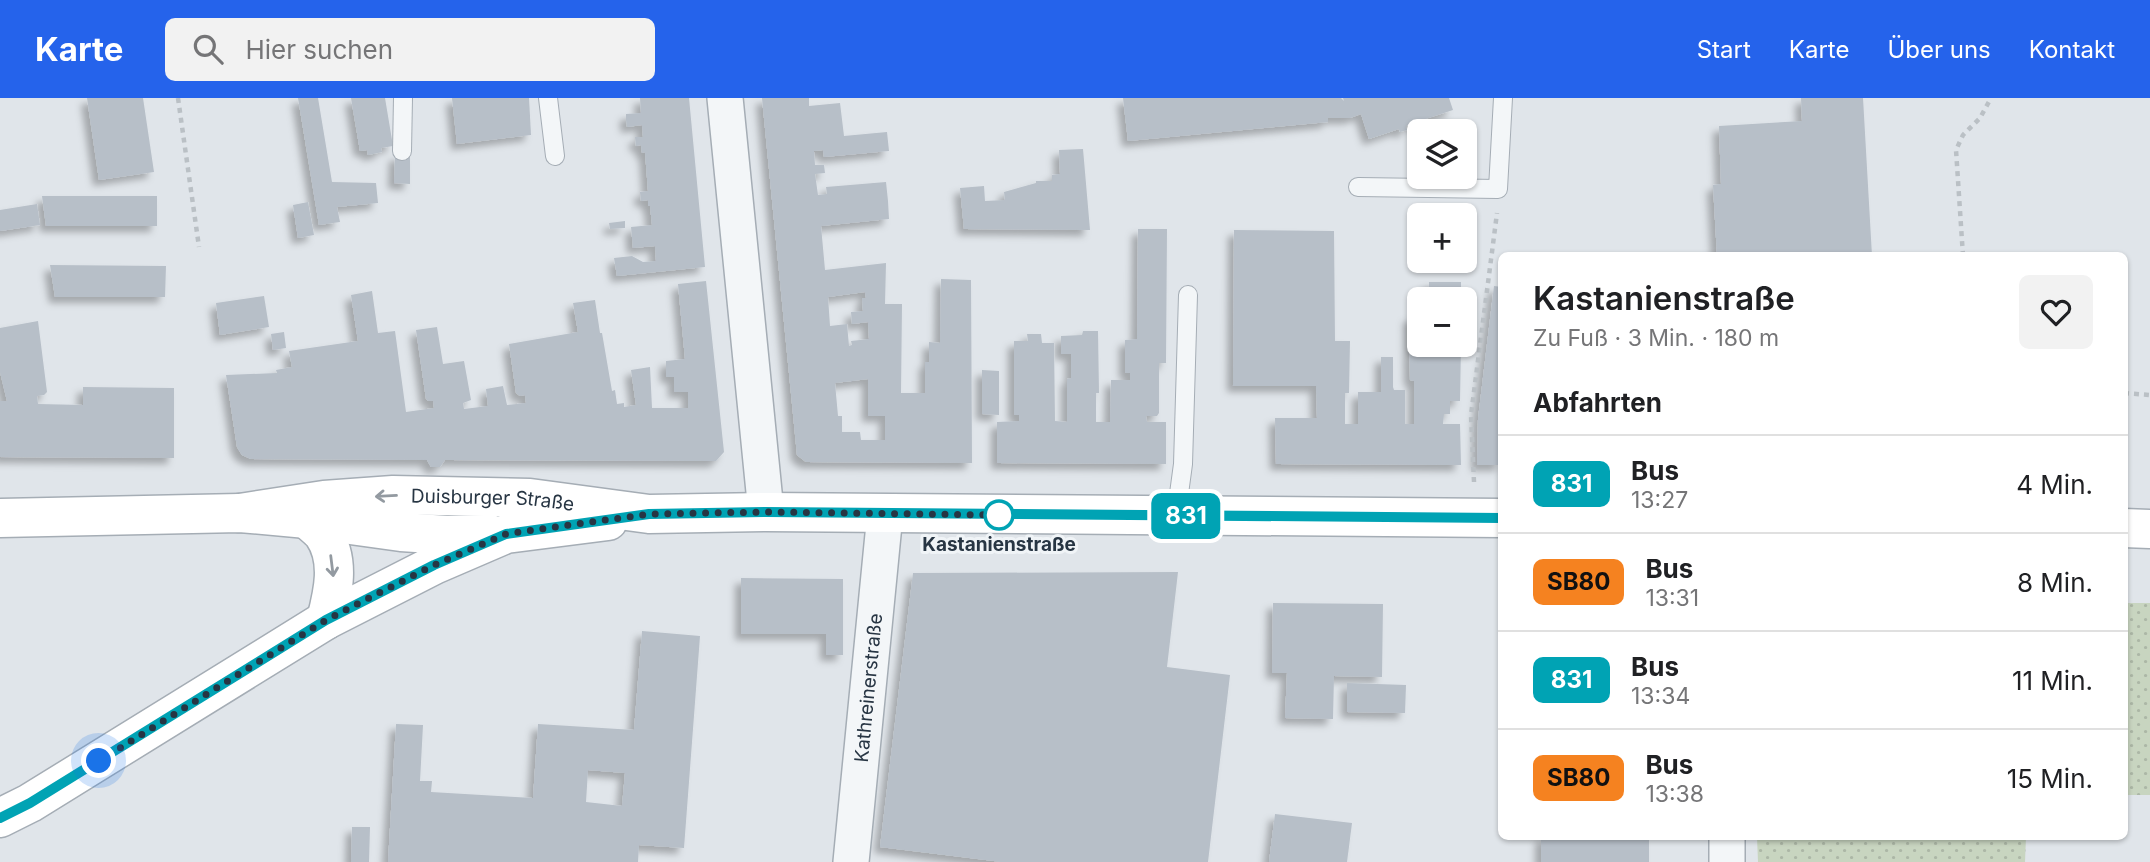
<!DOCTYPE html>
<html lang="de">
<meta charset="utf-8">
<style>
:root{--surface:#fff;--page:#f2f2f2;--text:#202124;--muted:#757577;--line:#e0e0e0;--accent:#2563eb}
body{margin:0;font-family:Inter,sans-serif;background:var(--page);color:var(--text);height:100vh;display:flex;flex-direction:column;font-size:26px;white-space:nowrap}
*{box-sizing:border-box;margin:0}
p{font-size:23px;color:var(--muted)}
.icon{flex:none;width:38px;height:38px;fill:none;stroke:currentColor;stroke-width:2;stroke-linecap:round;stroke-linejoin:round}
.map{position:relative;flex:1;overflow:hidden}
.drawer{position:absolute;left:1498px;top:154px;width:630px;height:588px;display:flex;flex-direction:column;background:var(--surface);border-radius:10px;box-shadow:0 2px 5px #0004}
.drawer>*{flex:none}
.badge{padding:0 14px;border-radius:10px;font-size:24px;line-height:46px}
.fabs{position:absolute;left:1407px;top:21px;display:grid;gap:14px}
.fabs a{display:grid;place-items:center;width:70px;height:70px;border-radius:10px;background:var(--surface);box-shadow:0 2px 5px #0004;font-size:35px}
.you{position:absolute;width:35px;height:35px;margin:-18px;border:5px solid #fff;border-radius:50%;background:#1a73e8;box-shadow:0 0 0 10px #1a73e833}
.map>.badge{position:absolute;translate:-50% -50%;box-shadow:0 0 0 4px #fff}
h2{padding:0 35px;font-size:26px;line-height:63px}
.round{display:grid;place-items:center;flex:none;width:74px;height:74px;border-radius:10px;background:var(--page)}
.overview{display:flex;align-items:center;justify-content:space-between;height:119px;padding:0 35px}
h1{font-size:33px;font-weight:600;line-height:52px}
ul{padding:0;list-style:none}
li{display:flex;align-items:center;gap:21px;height:98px;padding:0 35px;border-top:2px solid var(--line)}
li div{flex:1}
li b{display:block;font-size:26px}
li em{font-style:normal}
li .badge{min-width:77px;font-weight:700;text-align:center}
header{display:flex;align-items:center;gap:42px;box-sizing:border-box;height:98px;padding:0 35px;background:var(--accent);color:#fff}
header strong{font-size:33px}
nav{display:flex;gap:38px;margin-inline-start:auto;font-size:24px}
.search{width:490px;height:63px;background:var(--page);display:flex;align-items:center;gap:18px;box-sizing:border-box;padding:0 24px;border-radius:10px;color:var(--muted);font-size:26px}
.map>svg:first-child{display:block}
.grass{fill:url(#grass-dots)}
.building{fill:#b7bfc8;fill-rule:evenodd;filter:url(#shadow)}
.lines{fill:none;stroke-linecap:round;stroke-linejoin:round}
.lane-casing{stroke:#a5adb5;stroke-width:20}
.street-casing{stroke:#a5adb5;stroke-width:38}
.secondary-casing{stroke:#a5adb5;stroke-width:41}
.path{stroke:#bac0c5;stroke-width:4.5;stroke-dasharray:5 5;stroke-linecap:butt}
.lane{stroke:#f3f6f8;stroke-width:18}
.street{stroke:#f3f6f8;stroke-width:35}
.secondary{stroke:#fff;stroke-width:38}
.oneway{stroke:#939aa1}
.line-casing{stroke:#fff;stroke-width:16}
.line{stroke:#00a3b4;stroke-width:10}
.walk{stroke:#273543;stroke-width:7;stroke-dasharray:0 12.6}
.stop-dot{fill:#fff;stroke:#00a3b4;stroke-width:3.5}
.labels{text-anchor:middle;stroke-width:6;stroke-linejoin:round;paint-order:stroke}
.street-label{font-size:19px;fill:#273543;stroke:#f0f4f7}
.stop-label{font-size:19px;font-weight:bold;fill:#273543;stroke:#f0f4f7}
</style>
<header>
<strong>Karte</strong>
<div class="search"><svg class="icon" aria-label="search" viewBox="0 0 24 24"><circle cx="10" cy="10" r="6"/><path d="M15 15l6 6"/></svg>Hier suchen</div>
<nav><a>Start</a><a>Karte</a><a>Über uns</a><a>Kontakt</a></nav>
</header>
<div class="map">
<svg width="2150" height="764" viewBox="0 0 2150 764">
<defs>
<pattern id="grass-dots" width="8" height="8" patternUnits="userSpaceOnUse" patternTransform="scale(1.75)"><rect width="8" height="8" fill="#c8d5c0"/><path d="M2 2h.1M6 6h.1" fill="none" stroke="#acb7a6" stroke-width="1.8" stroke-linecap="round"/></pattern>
<filter id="shadow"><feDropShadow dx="-6" dy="6" stdDeviation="3.5" flood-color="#0004"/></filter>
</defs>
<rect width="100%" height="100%" fill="#e0e5ea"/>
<!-- grass -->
<g class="grass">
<rect x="2125" y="505" width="25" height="192"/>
<path d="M1757,739H2026L2025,764H1758Z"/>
</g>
<!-- building -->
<g class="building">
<path d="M87,0H143L154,74L99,82Z"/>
<path d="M298,0H318L332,84L376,85L378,105L337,109L340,124L319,127Z"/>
<path d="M351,0H385L393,48L381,50L382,54L368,57L367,52L360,53Z"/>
<path d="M452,0H529L531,37L457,46Z"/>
<path d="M640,0H689L705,169L617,178L614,160L632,158L643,164L656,163L655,148L633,150L631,129L652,127L650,108H648V102L641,103L640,94L648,93L645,54L642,55L641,47L636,48L635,39H643L642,27L627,29L626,22V16L641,15Z"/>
<path d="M762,0H809V8L840,5L844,38L887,34L889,53L824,59L823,52L814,53L815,67H824L825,75L815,76L818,97L827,96L826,89L886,84L888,103L889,121L821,128L825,172L886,165L885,206H902L901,295H925V264H929V244L940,245L941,181L971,182L972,365L806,364L797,357ZM865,194L866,200H862L863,213L851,214L852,226L868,224L869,241L851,243L852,247L849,248L847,226L830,228L828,199ZM868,281V318H885V342H861L860,334H842V318H838L835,285Z"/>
<path d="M1123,0H1341L1344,3L1343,0H1449L1453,12L1422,22L1424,26L1416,29L1415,25L1406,28L1407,32L1400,34L1399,31L1369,41L1361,16L1350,20H1328V24L1128,43Z"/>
<path d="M1801,0H1863L1872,158H1717L1713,87L1721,86L1719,28L1802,23Z"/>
<path d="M1083,51L1090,132L964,131L960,90L984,88L985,103L1005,102L1004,94L1036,85V83H1052V77L1060,76L1059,52Z"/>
<path d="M395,57H410V86L394,85Z"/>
<path d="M42,98H157V128H46Z"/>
<path d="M308,104L314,137L298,140L293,107Z"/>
<path d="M37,106L40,127L0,133V112Z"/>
<path d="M625,123V130L610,131L609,125Z"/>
<path d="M1138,131H1167L1166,265H1159V315L1157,318H1146L1147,324H1166V366L997,365V324L1019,323V317H1014V243H1028L1027,236H1041L1042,245H1054L1055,323L1067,324V281L1071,280V256H1061V238L1082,237L1083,233H1098L1099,295H1096V324H1110L1111,282H1130V275H1125V242L1137,241Z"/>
<path d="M1234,132L1334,133L1335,243H1350L1349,295H1345V326H1358V294H1381V259H1393V289L1394,292H1405V326H1414V283L1410,282L1409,218H1419V247H1461L1460,303H1450V316H1444L1443,326H1460L1461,367L1276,366L1275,320H1317L1316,288H1233Z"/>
<path d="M50,167L166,168L165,199H55Z"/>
<path d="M706,183L724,354L716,363L445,362L440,369H431L427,362L251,361L242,357L237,349L226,277L277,275L276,272L292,269L289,253L358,243L351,197L372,193L378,235L395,233L406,314L434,310L433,303H428L426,301L416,232L437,229L443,266L464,263L471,302L463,305L464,311L488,308L486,291L503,288L507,307L526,305L525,297L520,298L516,295L509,246L578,234L573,205L595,202L600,235H602L612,293L615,292L617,306L624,305V309L636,307L631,272L650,269L652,310H688V294H674V279H666V263L685,261L678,186Z"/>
<rect x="1429" y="184" width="32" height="17"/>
<path d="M1494,188L1502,189V367H1477L1478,321Z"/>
<path d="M264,198L269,229L220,237L216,205Z"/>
<path d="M38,223L47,294L44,297L37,298L38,306L83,307V289L174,290V360L0,359V303H7L0,274V230Z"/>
<path d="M284,234L286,250L273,252L271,236Z"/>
<path d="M982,272L999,273V317L982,316Z"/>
<path d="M1178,474L1167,569L1230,577L1208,764H1002L880,749L913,475Z"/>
<path d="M741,480L843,481V557H826V536H741Z"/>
<path d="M1273,505L1383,506L1382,579L1334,578L1333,621L1285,620L1287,575H1272Z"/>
<path d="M642,533L700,538L684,750L639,747L638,764H388L396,626L423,627L420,683H432L431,694L533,700L538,626L634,632ZM588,672L625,675L622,708L586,704Z"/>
<path d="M1347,585L1406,587L1405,615L1347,614Z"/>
<path d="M1275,716L1352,725L1347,764H1269Z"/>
<path d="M352,729H370L369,764H351Z"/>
<rect x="1541" y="738" width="108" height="26"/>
</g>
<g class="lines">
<defs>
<g id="lane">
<path d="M548,0L555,58"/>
<path d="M402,53L403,0"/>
<path d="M1358,89L1498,91L1503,0"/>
<path d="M1176,418L1183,366L1188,197"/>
</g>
<g id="street">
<path d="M725,0L766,414"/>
<path d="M1727,738V764"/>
<path id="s1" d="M851,764L885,416"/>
</g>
<g id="secondary">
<path id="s2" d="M240,415L324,402L393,397L530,400L649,416L766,414L1502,420"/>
<path d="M0,420L240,415L307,421L401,434L447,437L490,436"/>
<path d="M307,421C312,426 319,431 323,436C341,462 333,495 326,522"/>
<path d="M2124,430L2150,431"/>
<path d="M0,720L30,705L326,522L434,467L506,436L608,423"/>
</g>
</defs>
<!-- lane casing -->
<use href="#lane" class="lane-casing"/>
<!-- street casing -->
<use href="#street" class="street-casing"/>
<!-- secondary casing -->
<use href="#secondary" class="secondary-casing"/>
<!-- path -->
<g class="path">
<path d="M178,0L199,149"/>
<path d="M1963,158L1956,52L1963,37L1980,20L1991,0"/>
<path d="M2124,295L2150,297"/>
<path d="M1474,384L1471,317L1497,115"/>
</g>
<!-- lane -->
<use href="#lane" class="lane"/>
<!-- street -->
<use href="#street" class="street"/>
<!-- secondary -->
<use href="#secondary" class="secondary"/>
</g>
<!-- one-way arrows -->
<defs><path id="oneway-shaft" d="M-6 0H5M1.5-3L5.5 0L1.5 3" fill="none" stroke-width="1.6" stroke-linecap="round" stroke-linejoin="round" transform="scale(1.75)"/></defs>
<g class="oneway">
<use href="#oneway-shaft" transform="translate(386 398) rotate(177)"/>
<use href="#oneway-shaft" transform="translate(332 468) rotate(83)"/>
</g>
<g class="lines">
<defs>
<path id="line" d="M0,720L30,705L326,522L434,467L506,436L649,416L766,414L1502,420"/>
</defs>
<!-- line casing -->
<use href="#line" class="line-casing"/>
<!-- line -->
<use href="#line" class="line"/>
<!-- walk -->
<path class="walk" d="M99,663L326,522L434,467L506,436L649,416L766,414L999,417"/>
</g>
<!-- markers -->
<circle class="stop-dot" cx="999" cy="417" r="14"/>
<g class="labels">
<!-- street labels -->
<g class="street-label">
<text dy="7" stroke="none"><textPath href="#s2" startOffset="254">Duisburger Straße</textPath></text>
<text dy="7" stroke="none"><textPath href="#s1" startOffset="175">Kathreinerstraße</textPath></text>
</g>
<!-- stop labels -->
<g class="stop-label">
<text x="999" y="453">Kastanienstraße</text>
</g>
</g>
</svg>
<div class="fabs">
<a><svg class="icon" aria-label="layers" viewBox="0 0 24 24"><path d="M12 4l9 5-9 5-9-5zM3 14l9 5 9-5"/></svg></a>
<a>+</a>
<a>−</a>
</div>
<div class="you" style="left:99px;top:663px"></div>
<b class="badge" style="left:1186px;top:418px;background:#00a3b4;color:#fff">831</b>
<section class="drawer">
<div class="overview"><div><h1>Kastanienstraße</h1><p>Zu Fuß · 3 Min. · 180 m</p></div><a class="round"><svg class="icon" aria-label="heart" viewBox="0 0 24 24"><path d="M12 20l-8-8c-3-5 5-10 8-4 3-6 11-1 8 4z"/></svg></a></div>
<h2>Abfahrten</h2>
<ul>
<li><span class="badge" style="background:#00a3b4;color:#fff">831</span><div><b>Bus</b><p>13:27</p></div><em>4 Min.</em></li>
<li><span class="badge" style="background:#f58220;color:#111">SB80</span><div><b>Bus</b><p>13:31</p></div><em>8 Min.</em></li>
<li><span class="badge" style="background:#00a3b4;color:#fff">831</span><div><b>Bus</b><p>13:34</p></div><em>11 Min.</em></li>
<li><span class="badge" style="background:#f58220;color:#111">SB80</span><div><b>Bus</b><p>13:38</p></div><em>15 Min.</em></li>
</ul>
</section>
</div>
